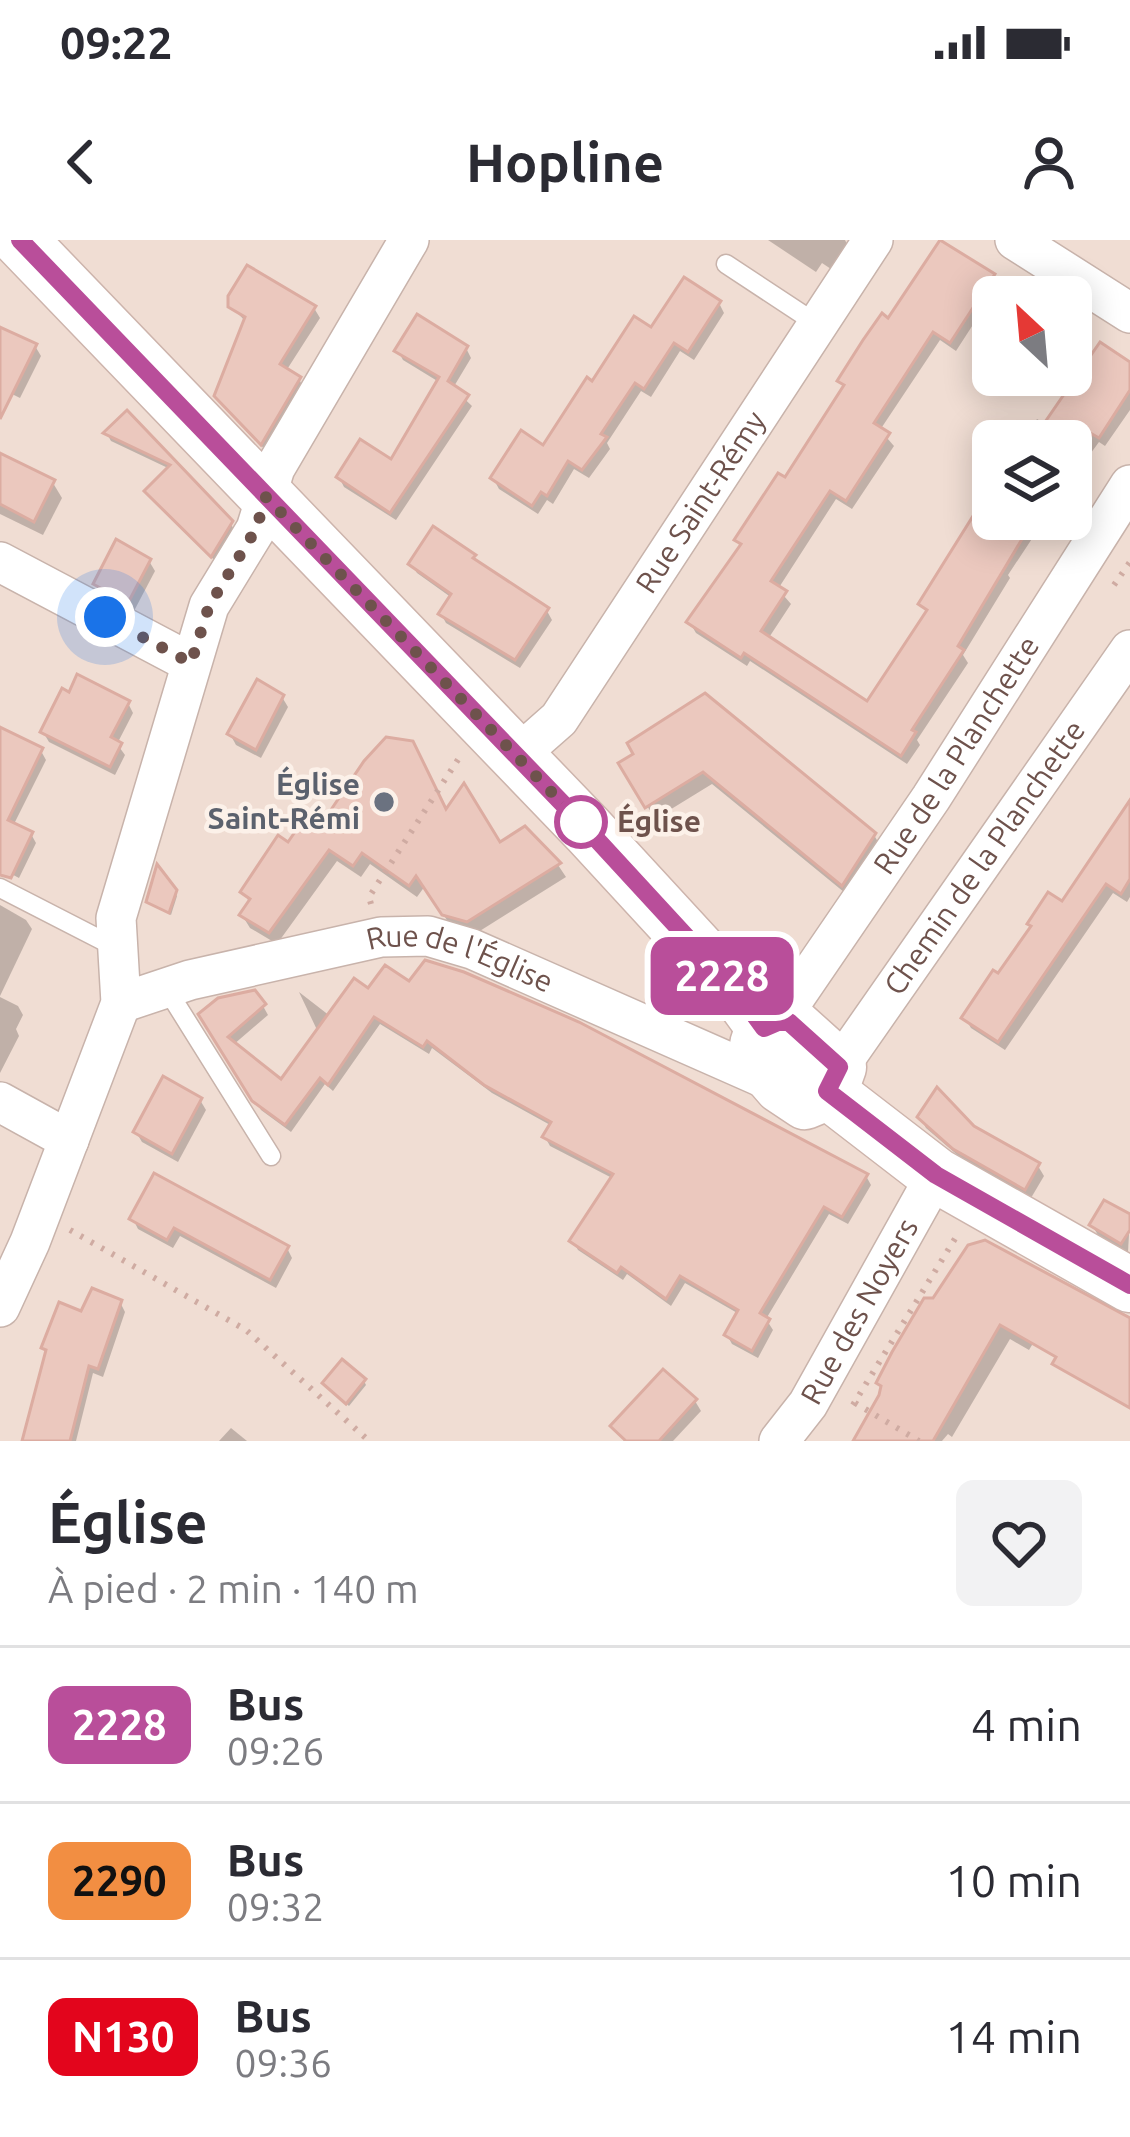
<!DOCTYPE html>
<html lang="fr">
<meta charset="utf-8">
<style>
:root{--surface:#fff;--page:#f2f2f3;--text:#2b2b33;--muted:#7c7c81;--line:#e1e1e2}
body{margin:0;font-family:Ubuntu,sans-serif;background:var(--page);color:var(--text);height:100vh;display:flex;flex-direction:column;font-size:45px;white-space:nowrap}
*{box-sizing:border-box;margin:0}
p{font-size:39px;color:var(--muted)}
.icon{flex:none;width:66px;height:66px;fill:none;stroke:currentColor;stroke-width:2;stroke-linecap:round;stroke-linejoin:round}
.map{position:relative;height:1201px;overflow:hidden}
.panel{display:flex;flex-direction:column;background:var(--surface);flex:1}
.panel>*{flex:none}
.badge{padding:0 24px;border-radius:18px;font-size:42px;line-height:78px}
.needle{width:78px;rotate:334deg}
.buttons{position:absolute;left:972px;top:36px;display:grid;gap:24px}
.buttons a{display:grid;place-items:center;width:120px;height:120px;border-radius:18px;background:var(--surface);box-shadow:0 6px 30px #0003;font-size:60px}
.you{position:absolute;width:60px;height:60px;margin:-30px;border:9px solid #fff;border-radius:50%;background:#1a73e8;box-shadow:0 0 0 18px #1a73e833}
.map>.badge{position:absolute;translate:-50% -50%;box-shadow:0 0 0 6px #fff}
.round{display:grid;place-items:center;flex:none;width:126px;height:126px;border-radius:18px;background:var(--page)}
.headline{display:flex;align-items:center;justify-content:space-between;height:204px;padding:0 48px}
h1{font-size:57px;font-weight:700;line-height:90px}
ul{padding:0;list-style:none}
li{display:flex;align-items:center;gap:36px;height:156px;padding:0 48px;border-top:3px solid var(--line)}
li div{flex:1}
li b{display:block;font-size:45px}
li em{font-style:normal}
li .badge{min-width:132px;font-weight:700;text-align:center}
.status{display:flex;justify-content:space-between;align-items:center;height:84px;padding:0 60px;background:var(--surface);direction:ltr}
.status svg{height:33px;fill:currentColor}
header{display:flex;justify-content:space-between;align-items:center;height:156px;padding:0 48px;background:var(--surface);font-size:54px;font-weight:700}
.map>svg:first-child{display:block}
.residential{fill:#f0ddd3;fill-rule:evenodd}
.shadow{fill:#0003}
.building{fill:#ebc8be;stroke:#dcaca1;stroke-width:3}
.lines{fill:none;stroke-linecap:round;stroke-linejoin:round}
.lane-casing{stroke:#c8b3ab;stroke-width:21}
.street-casing{stroke:#c8b3ab;stroke-width:42}
.secondary-casing{stroke:#cdb4ac;stroke-width:57}
.path{stroke:#cfaba2;stroke-width:6;stroke-dasharray:3 9;stroke-linecap:butt}
.lane{stroke:#fff;stroke-width:18}
.street{stroke:#fff;stroke-width:39}
.secondary{stroke:#fff;stroke-width:54}
.line-casing{stroke:#fff;stroke-width:27}
.line{stroke:#b94e9a;stroke-width:18}
.walk{stroke:#6e524c;stroke-width:12;stroke-dasharray:0 21.6}
.worship-dot{fill:#6b7280;stroke:#fcf1e9;stroke-width:4.5}
.stop-dot{fill:#fff;stroke:#b94e9a;stroke-width:6}
.labels{text-anchor:middle;stroke-width:9;stroke-linejoin:round;paint-order:stroke}
.street-label{font-size:30px;fill:#6e524c;stroke:#fcf1e9}
.worship-label{font-size:30px;font-weight:bold;fill:#5b616d;stroke:#fcf1e9;text-anchor:end}
.stop-label{font-size:30px;font-weight:bold;fill:#6e524c;stroke:#fcf1e9;text-anchor:start}
</style>
<div class="status"><b>09:22</b><svg viewBox="0 0 49 12"><path d="M0 12V9h3v3zM5 12V6h3v6zM10 12V3h3v9zM15 12V0h3v12zM26 1h20v11H26zM47 4h2v5h-2z"/></svg></div>
<header><svg class="icon" aria-label="back" viewBox="0 0 24 24"><path d="M15 5l-7 7 7 7"/></svg>Hopline<svg class="icon" aria-label="person" viewBox="0 0 24 24"><circle cx="12" cy="8" r="4"/><path d="M4 21q1-7 8-7t8 7"/></svg></header>
<div class="map">
<svg width="1130" height="1201" viewBox="0 0 1130 1201">
<rect width="100%" height="100%" fill="#f9ede3"/>
<!-- residential -->
<path class="residential" d="M0,0H1130V1201H0ZM993,57H1071V135H993ZM993,201H1071V279H993Z"/>
<!-- shadow -->
<g class="shadow">
<path d="M768,0H845L849,8L834,31L822,23L816,32Z"/>
<path d="M993,36L998,46L956,111L940,100L880,190L894,206L852,269L836,259L778,349L791,364L768,399L868,465L928,375L921,364L993,244V279H1045L1008,335L1010,338L963,415L968,423L917,500L920,505L907,524L750,421L747,426L696,393L690,383L742,308L738,300L785,241L845,149L841,141L889,82Z"/>
<path d="M719,63L724,73L694,120L680,111L651,157L641,151L607,203L610,209L589,238L574,229L553,264L547,260L538,274L499,249L493,238L544,209L593,145L652,91Z"/>
<path d="M231,66L314,68L320,78L286,131L299,139L304,149L267,212L217,155L246,82Z"/>
<path d="M0,90L35,106L41,116L20,158L0,148Z"/>
<path d="M466,108L471,118L453,148L472,166L396,280L344,247L339,237L392,224L439,142L403,120L398,111Z"/>
<path d="M1130,125V170L1105,206L1099,202L1071,240V201H1023L1037,179L1047,185Z"/>
<path d="M126,175L230,283L235,291L216,322L148,252L170,229L111,201L107,194Z"/>
<path d="M0,216L53,243L62,258L43,295L0,274Z"/>
<path d="M473,317L478,325L547,371L552,380L520,428L446,383L441,374L452,358L417,333L411,324Z"/>
<path d="M149,321L155,331L134,371L102,354L96,344Z"/>
<path d="M282,457L288,467L261,518L236,505L230,494Z"/>
<path d="M128,463L133,473L117,504L125,515L115,535L49,502L43,492Z"/>
<path d="M0,490L41,511L46,520L13,586L31,594L36,603L19,638L0,628Z"/>
<path d="M631,504L874,595L882,609L850,657L712,544L655,579L622,524L637,515Z"/>
<path d="M446,574L499,606L558,625L566,637L475,694L452,688L425,646L417,657L370,624L361,637L337,621L277,704L250,688L242,675L250,663L243,652L289,606L320,590Z"/>
<path d="M1130,596V657L1127,662L1113,653L1005,810L971,788L965,778L999,738Z"/>
<path d="M174,651L177,656L171,675L149,662Z"/>
<path d="M0,665L26,680L32,689L0,756Z"/>
<path d="M409,745L866,936L871,945L848,984L829,974L766,1079L773,1090L758,1118L732,1104L727,1095L739,1074L685,1043L671,1066L627,1034L623,1040L578,1010L573,1001L614,939L550,906L545,897L552,886L492,853L432,808L429,814L380,784L333,851L325,844L291,892L261,870L202,774L263,766L268,775L233,805L281,844L318,792L299,752L330,776L369,752Z"/>
<path d="M0,757L18,766L23,775L16,789L19,796L0,833Z"/>
<path d="M200,860L206,870L178,922L142,902L136,892Z"/>
<path d="M920,877L972,888L1038,926L1044,936L1031,958L962,919L926,888Z"/>
<path d="M1130,977L1128,1012L1098,995L1092,985Z"/>
<path d="M133,979L287,1008L292,1018L276,1048L180,996L173,1008L138,989Z"/>
<path d="M926,1061L1130,1083V1133L1044,1085L1029,1110L1010,1099L952,1197L948,1194L942,1201H856L882,1156Z"/>
<path d="M120,1062L125,1072L103,1137L93,1133L76,1201H28L48,1114L44,1108Z"/>
<path d="M364,1141L366,1145L349,1166L328,1148Z"/>
<path d="M695,1161L701,1171L673,1201H624L614,1187Z"/>
<path d="M231,1188L247,1201H219Z"/>
</g>
<!-- building -->
<g class="building">
<path d="M940,0L995,34L950,103L933,92L900,143L874,183L890,193L846,261L830,251L771,341L787,351L761,391L867,461L927,370L918,364L993,244V279H1034L958,406L964,410L912,490L916,492L901,516L744,413L741,418L686,382L741,304L734,300L778,233L785,237L844,145L837,141L863,100L882,73L888,78Z"/>
<path d="M247,25L316,66L280,124L301,137L261,205L214,156L245,77L228,67V56Z"/>
<path d="M684,37L721,61L688,112L674,103L644,149L635,143L601,194L607,197L582,230L568,221L547,256L541,252L532,266L490,238L521,190L543,205L587,137L592,141L634,76L651,87Z"/>
<path d="M417,74L468,106L448,141L469,155L390,273L336,237L360,199L391,219L439,137L394,111Z"/>
<path d="M0,87L37,104L0,179Z"/>
<path d="M1100,102L1130,122V150L1099,198L1092,194L1071,226V201H1032Z"/>
<path d="M127,170L233,281L211,317L144,251L170,225L103,193Z"/>
<path d="M0,213L55,240L34,282L0,264Z"/>
<path d="M433,286L476,315L473,318L549,368L515,420L438,374L451,354L408,324Z"/>
<path d="M116,299L151,319L128,363L93,344Z"/>
<path d="M77,434L130,461L111,497L122,503L110,527L40,492L62,448L69,452Z"/>
<path d="M257,439L284,455L256,510L227,494Z"/>
<path d="M705,453L876,593L842,646L703,532L645,568L618,523L633,514L627,503Z"/>
<path d="M0,487L43,508L8,580L33,592L11,638L0,635Z"/>
<path d="M386,497L413,501L446,569L464,543L500,602L525,586L561,623L467,682L442,675L416,636L409,646L362,613L353,626L329,610L269,693L239,675L250,659L240,652L278,595L288,602L306,576L320,586L364,521Z"/>
<path d="M1130,560V639L1121,654L1106,644L998,802L961,778L993,730L998,733L1031,686L1027,684L1048,652L1062,661Z"/>
<path d="M157,624L177,650L169,673L146,662Z"/>
<path d="M425,720L464,732L579,782L868,934L842,977L824,967L760,1073L770,1079L752,1111L724,1095L738,1070L680,1036L666,1059L621,1027L617,1033L569,1001L613,934L542,897L551,882L484,845L427,801L423,807L374,777L328,845L320,838L285,885L252,861L198,774L218,758L255,750L266,764L228,797L281,839L354,738L368,748L385,725L409,741Z"/>
<path d="M163,836L202,858L172,914L133,892Z"/>
<path d="M937,847L974,886L1040,923L1025,950L953,909L917,877Z"/>
<path d="M154,933L289,1006L270,1040L174,988L167,1000L129,979Z"/>
<path d="M1104,960L1130,974V990L1121,1004L1089,985Z"/>
<path d="M985,1000L1130,1078V1168L1052,1124L1056,1117L1000,1085L933,1201H853L879,1155L881,1146L876,1143L892,1112L924,1058H933L968,1005Z"/>
<path d="M92,1048L122,1060L98,1129L89,1126L70,1201H22L46,1110L41,1108L59,1062L81,1071Z"/>
<path d="M342,1119L366,1139L346,1164L322,1143Z"/>
<path d="M663,1129L697,1159L659,1201H626L610,1186Z"/>
</g>
<g class="lines">
<defs>
<g id="lane">
<path d="M726,24L817,84"/>
<path d="M0,648L115,707"/>
<path d="M166,748L271,916"/>
</g>
<g id="street">
<path d="M1015,0L1130,73"/>
<path d="M0,322L191,423"/>
<path id="s1" d="M517,516L559,479L873,0"/>
<path id="s2" d="M121,763L190,740L381,697L428,696L472,709L778,844"/>
<path id="s3" d="M778,782L931,558L1130,245"/>
<path id="s4" d="M839,827L1130,410"/>
<path d="M0,862L69,900"/>
<path d="M0,1067L30,1002L121,763L116,678L209,366L256,289L275,228L409,0"/>
<path id="s5" d="M779,1201L808,1164L936,935"/>
</g>
<g id="secondary">
<path d="M20,0L589,591L740,755L764,788"/>
<path d="M778,782H789L839,827C833,847 824,855 805,862L781,846L756,817C756,798 761,790 778,782Z"/>
<path d="M827,851L936,935L1130,1045"/>
</g>
</defs>
<!-- lane casing -->
<use href="#lane" class="lane-casing"/>
<!-- street casing -->
<use href="#street" class="street-casing"/>
<!-- secondary casing -->
<use href="#secondary" class="secondary-casing"/>
<!-- path -->
<g class="path">
<path d="M1114,345L1130,322"/>
<path d="M371,664L369,657L459,518"/>
<path d="M70,990L246,1090L369,1201"/>
<path d="M855,1163L919,1201"/>
<path d="M853,1165L956,997"/>
</g>
<!-- lane -->
<use href="#lane" class="lane"/>
<!-- street -->
<use href="#street" class="street"/>
<!-- secondary -->
<use href="#secondary" class="secondary"/>
</g>
<g class="lines">
<defs>
<path id="line" d="M20,0L589,591L740,755L764,788L778,782H789L839,827L827,851L936,935L1130,1045"/>
</defs>
<!-- line casing -->
<use href="#line" class="line-casing"/>
<!-- line -->
<use href="#line" class="line"/>
<!-- walk -->
<path class="walk" d="M105,377L191,423L209,366L256,289L266,257L589,591L581,582"/>
</g>
<!-- markers -->
<circle class="worship-dot" cx="384" cy="562" r="12"/>
<circle class="stop-dot" cx="581" cy="582" r="24"/>
<g class="labels">
<!-- street labels -->
<g class="street-label">
<text dy="10" stroke="none"><textPath href="#s1" startOffset="315">Rue Saint-Rémy</textPath></text>
<text dy="10" stroke="none"><textPath href="#s3" startOffset="321">Rue de la Planchette</textPath></text>
<text dy="10" stroke="none"><textPath href="#s4" startOffset="255">Chemin de la Planchette</textPath></text>
<text dy="10" stroke="none"><textPath href="#s2" startOffset="351">Rue de l'Église</textPath></text>
<text dy="10" stroke="none"><textPath href="#s5" startOffset="153">Rue des Noyers</textPath></text>
</g>
<!-- worship labels -->
<g class="worship-label">
<text x="360" y="555">Église<tspan x="360" dy="34">Saint-Rémi</tspan></text>
</g>
<!-- stop labels -->
<g class="stop-label">
<text x="617" y="592">Église</text>
</g>
</g>
</svg>
<div class="buttons">
<a><svg class="needle" viewBox="-14 -14 28 28"><path d="M0-13l5 13h-10z" fill="#e53935"/><path d="M0 13l5-13h-10z" fill="#7c7c81"/></svg></a>
<a><svg class="icon" aria-label="layers" viewBox="0 0 24 24"><path d="M12 4l9 5-9 5-9-5zM3 14l9 5 9-5"/></svg></a>
</div>
<div class="you" style="left:105px;top:377px"></div>
<b class="badge" style="left:722px;top:736px;background:#b94e9a;color:#fff">2228</b>
</div>
<section class="panel">
<div class="headline"><div><h1>Église</h1><p>À pied · 2 min · 140 m</p></div><a class="round"><svg class="icon" aria-label="heart" viewBox="0 0 24 24"><path d="M12 20l-8-8c-3-5 5-10 8-4 3-6 11-1 8 4z"/></svg></a></div>
<ul>
<li><span class="badge" style="background:#b94e9a;color:#fff">2228</span><div><b>Bus</b><p>09:26</p></div><em>4 min</em></li>
<li><span class="badge" style="background:#f28e42;color:#111">2290</span><div><b>Bus</b><p>09:32</p></div><em>10 min</em></li>
<li><span class="badge" style="background:#e3051c;color:#fff">N130</span><div><b>Bus</b><p>09:36</p></div><em>14 min</em></li>
</ul>
</section>
